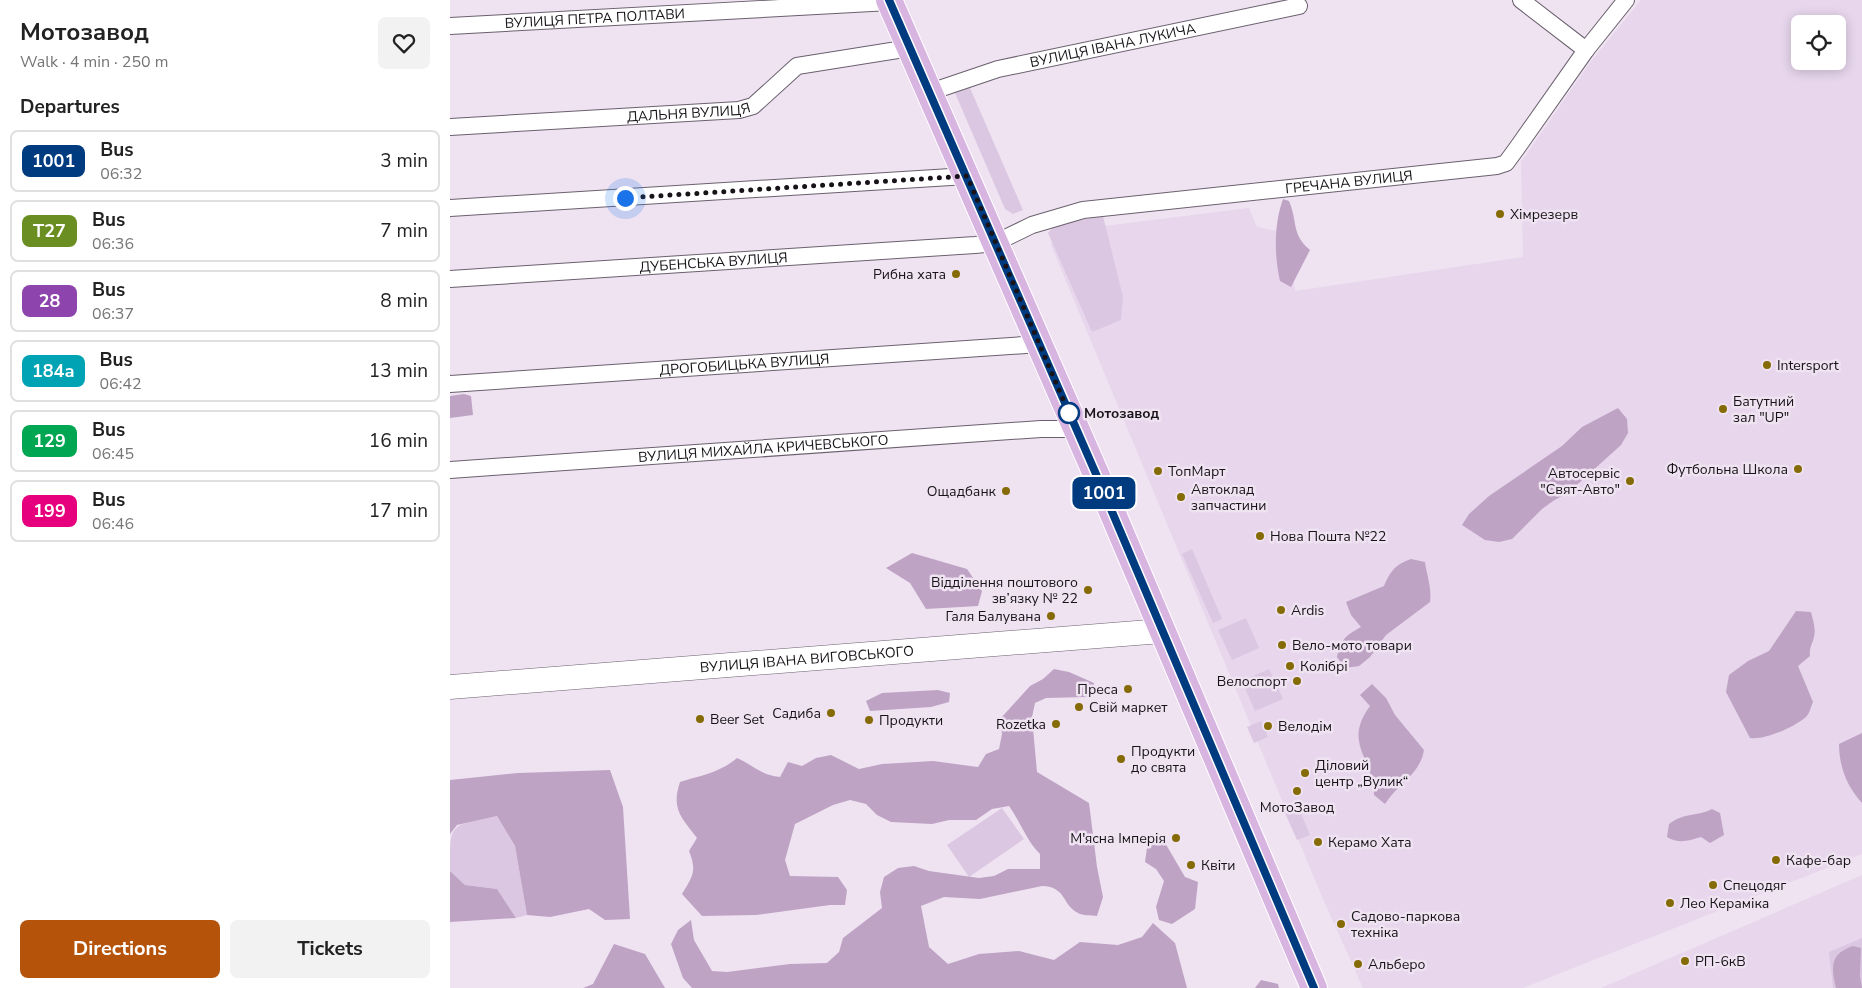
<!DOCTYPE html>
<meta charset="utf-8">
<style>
:root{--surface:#fff;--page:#f2f2f2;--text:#222;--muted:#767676;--line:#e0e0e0;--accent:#b45309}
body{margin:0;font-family:"Nunito Sans",sans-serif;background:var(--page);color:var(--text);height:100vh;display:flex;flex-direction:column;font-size:19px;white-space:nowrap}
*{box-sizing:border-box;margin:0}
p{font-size:16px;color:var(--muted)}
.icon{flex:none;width:28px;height:28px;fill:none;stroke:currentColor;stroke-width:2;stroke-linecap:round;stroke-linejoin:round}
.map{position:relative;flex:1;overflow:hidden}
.drawer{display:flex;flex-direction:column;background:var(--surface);width:450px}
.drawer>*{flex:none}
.badge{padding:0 10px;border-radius:8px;font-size:18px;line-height:32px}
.buttons{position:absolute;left:1341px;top:15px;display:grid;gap:10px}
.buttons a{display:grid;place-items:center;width:55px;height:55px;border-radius:8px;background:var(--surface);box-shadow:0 2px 12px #0003;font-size:25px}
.you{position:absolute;width:25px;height:25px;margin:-12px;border:4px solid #fff;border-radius:50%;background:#1a73e8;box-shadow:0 0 0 8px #1a73e833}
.map>.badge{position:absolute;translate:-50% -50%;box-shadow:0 0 0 2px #fff}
h2{padding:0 20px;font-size:19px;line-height:45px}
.round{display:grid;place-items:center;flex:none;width:52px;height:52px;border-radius:8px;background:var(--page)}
.head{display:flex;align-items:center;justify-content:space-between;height:85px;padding:0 20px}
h1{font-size:24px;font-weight:700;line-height:38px}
.primary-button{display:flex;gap:10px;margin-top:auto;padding:10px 20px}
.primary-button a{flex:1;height:58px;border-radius:8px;background:var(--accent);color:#fff;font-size:20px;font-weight:700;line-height:58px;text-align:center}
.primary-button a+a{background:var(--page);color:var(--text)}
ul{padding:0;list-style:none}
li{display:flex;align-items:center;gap:15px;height:62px;margin:0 10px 8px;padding:0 10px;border:2px solid var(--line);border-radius:8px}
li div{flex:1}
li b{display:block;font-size:19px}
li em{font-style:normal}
li .badge{min-width:55px;font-weight:700;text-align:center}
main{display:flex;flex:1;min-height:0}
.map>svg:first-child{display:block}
.built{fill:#e7d6ec;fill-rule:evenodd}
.green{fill:#dcc7e2}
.forest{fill:#bea3c5}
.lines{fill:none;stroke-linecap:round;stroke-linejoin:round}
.minor-casing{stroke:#6a606d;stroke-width:18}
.secondary-casing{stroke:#6a606d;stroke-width:25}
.primary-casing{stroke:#fff;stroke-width:28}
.minor{stroke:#fff;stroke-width:16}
.secondary{stroke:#fff;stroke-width:24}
.primary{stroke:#d8b4e1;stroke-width:26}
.line-casing{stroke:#fff;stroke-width:11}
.line{stroke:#003b80;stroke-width:8}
.walk{stroke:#171318;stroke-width:5;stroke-dasharray:0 9}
.poi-dot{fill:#856b06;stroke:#efe3f2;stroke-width:2}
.stop-dot{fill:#fff;stroke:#003b80;stroke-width:2.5}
.labels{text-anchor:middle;stroke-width:5;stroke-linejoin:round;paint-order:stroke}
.street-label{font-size:14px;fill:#171318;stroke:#efe3f2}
.poi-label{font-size:14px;fill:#171318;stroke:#efe3f2;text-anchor:start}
.stop-label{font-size:14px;font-weight:bold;fill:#171318;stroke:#efe3f2;text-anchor:start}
</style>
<main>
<section class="drawer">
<div class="head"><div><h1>Мотозавод</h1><p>Walk · 4 min · 250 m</p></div><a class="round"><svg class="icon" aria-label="heart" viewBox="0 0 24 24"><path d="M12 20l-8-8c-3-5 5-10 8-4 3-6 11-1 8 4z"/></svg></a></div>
<h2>Departures</h2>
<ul>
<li><span class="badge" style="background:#003b80;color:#fff">1001</span><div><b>Bus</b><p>06:32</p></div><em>3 min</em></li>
<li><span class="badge" style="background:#6b8e23;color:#fff">Т27</span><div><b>Bus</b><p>06:36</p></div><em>7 min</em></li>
<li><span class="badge" style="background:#8e44ad;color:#fff">28</span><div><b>Bus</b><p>06:37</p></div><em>8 min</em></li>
<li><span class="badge" style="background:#00a3b4;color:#fff">184а</span><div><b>Bus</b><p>06:42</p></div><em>13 min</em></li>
<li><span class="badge" style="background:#00a651;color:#fff">129</span><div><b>Bus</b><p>06:45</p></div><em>16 min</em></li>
<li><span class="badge" style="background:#e6007e;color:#fff">199</span><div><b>Bus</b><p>06:46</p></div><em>17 min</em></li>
</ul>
<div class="primary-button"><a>Directions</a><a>Tickets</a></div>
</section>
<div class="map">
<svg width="1412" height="988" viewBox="0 0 1412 988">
<rect width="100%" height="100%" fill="#efe3f2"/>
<!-- built -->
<g class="built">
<path d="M1191,0H1412V854L1073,988H913L873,899L601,245L606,232L799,208L807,227L837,233L845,291L1073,257L1071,162L1139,64ZM1350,24H1388V61H1350Z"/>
<path d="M1412,875V988H1151Z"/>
</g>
<!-- green -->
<g class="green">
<path d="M517,81L573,210L563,214L555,209L505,93V88Z"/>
<path d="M653,216L673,297L671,320L642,332L598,233L606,224Z"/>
<path d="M742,549L772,619L763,623L732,554Z"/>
<path d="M796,618L809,648L782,660L768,630Z"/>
<path d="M819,669L833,699L805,711L792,681Z"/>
<path d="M811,721L818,737L804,743L797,727Z"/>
<path d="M552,808L574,839L519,877L497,845Z"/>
<path d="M842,810L850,811L860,835L847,840L835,813Z"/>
<path d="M47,816L65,846L77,915L66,918L47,889L15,885L0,871C0,820 0,827 47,816Z"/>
<path d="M1412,938V988H1383L1379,952Z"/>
</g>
<!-- forest -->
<g class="forest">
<path d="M833,199L839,201C848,222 841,234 860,250L841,287L830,281C824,254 824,224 833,199Z"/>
<path d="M14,394L21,396L23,415L0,418V396Z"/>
<path d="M1168,408L1177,419L1178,433L1171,445L1119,492L1103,501L1092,509L1062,539L1049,542L1035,540L1012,525L1019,514L1039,496L1112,446L1132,427Z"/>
<path d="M462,553L517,569L532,591L528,606L476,609L460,583L436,568Z"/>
<path d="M961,559L975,562C977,577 982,588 980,602L936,635L920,657L909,666L895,668L887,657C891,639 895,636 911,627L901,615L896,602L934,586C940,571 946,564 961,559Z"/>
<path d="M1346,611L1361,612C1363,620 1366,629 1364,637C1362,645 1359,648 1360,656L1348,666L1363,702C1361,706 1360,713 1356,717C1344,727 1316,740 1300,738L1276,692L1279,675L1298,661L1319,651Z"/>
<path d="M604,669L619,672L644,683L645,691L637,697L596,698L585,703L582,717L587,772L639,803L647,867L653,897L647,916C641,915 633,916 628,913C611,904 617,887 592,886L530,899L494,897L471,906L479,947L498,964L529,954L569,951L604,960L630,942L668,945L692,937L703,923L725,943L737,988H242L233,978L221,944L228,930L241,920L244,940L262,971L277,972L340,964L377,963L389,952L393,938L432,908L430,892L434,877L448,868L464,866L479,871L529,878L544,876L558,869H590V854C576,840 571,823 559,806L542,809L526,820H499L482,824L441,822L427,815L416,804L400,800L383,805L345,824L335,860L340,876L388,877L397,890L395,905H380L306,915L252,916L232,894C243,876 247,871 239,851L247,838C231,817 221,809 230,782C252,775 269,773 287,758C305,766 310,775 330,777L338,762L352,766L366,758L381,755L409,769L432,764L483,761L528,767L536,754L549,749L552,734L550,719L580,686L593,679Z"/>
<path d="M922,684L936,698L945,715L974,750C970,775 948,783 935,804L924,795C924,758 892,744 920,706L910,695Z"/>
<path d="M488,690L500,693L499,702L481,707L420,711L416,701L432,693Z"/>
<path d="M1412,733V803C1397,787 1389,766 1389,744Z"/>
<path d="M160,770L173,807L180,919L155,920L139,909L100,917L77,915L65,846L47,816L7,825L0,834V780L68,773Z"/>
<path d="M1262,809L1270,813L1274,835L1260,843L1251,837C1238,841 1229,844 1217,837L1219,824C1235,812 1247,817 1262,809Z"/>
<path d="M711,836L735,877L748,882L745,909L722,924L709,920L706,907L714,881L706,869L695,862L697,848L706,837Z"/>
<path d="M0,871L15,885L47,889L66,918L0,922Z"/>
<path d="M164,944L195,954L215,988H133L143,984Z"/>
<path d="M1403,946L1411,948L1410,976L1412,988H1386C1381,966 1380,954 1403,946Z"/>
<path d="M811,980L828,984L829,988H805Z"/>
</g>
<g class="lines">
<defs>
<g id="minor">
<path d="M1071,0L1136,50"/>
<path id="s1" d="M0,26L440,2"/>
<path id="s2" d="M480,92L548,69L849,6"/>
<path id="s3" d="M0,127L289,110L303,106L347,66L460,48"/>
<path d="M0,208L517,176"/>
<path id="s4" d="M0,279L525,245L545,243L582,225L633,210L1047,166L1056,163L1067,148L1136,50L1176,0"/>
<path id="s5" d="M0,384L590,344"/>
<path id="s6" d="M0,470L591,429H626"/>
</g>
<g id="secondary">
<path id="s7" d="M0,687L712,631"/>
</g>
<path id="primary" d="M439,0L646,474L864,988"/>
</defs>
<!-- minor casing -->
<use href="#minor" class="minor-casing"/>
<!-- secondary casing -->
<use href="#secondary" class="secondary-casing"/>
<!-- primary casing -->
<use href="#primary" class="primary-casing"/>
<!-- minor -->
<use href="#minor" class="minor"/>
<!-- secondary -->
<use href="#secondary" class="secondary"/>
<!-- primary -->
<use href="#primary" class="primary"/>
</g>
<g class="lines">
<defs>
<path id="line" d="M439,0L646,474L864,988"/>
</defs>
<!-- line casing -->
<use href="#line" class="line-casing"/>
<!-- line -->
<use href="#line" class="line"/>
<!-- walk -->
<path class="walk" d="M175,198L517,176L619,413"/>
</g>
<!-- markers -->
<g class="poi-dot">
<circle cx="1050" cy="214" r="5"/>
<circle cx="506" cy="274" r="5"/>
<circle cx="1317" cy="365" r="5"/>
<circle cx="1273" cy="409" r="5"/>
<circle cx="1348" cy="469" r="5"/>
<circle cx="708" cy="471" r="5"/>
<circle cx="1180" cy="481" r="5"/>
<circle cx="556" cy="491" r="5"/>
<circle cx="731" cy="497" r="5"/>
<circle cx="810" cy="536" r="5"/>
<circle cx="638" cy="590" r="5"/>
<circle cx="831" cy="610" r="5"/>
<circle cx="601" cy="616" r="5"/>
<circle cx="832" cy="645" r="5"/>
<circle cx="840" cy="666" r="5"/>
<circle cx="847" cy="681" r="5"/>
<circle cx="678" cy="689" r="5"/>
<circle cx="629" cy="707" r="5"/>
<circle cx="381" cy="713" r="5"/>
<circle cx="250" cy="719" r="5"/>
<circle cx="419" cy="720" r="5"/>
<circle cx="606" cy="724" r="5"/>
<circle cx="818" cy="726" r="5"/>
<circle cx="671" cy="759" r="5"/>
<circle cx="855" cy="773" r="5"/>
<circle cx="847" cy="791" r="5"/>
<circle cx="726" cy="838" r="5"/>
<circle cx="868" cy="842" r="5"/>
<circle cx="1326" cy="860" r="5"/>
<circle cx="741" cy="865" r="5"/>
<circle cx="1263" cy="885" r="5"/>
<circle cx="1220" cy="903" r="5"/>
<circle cx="891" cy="924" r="5"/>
<circle cx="1235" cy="961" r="5"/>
<circle cx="908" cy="964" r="5"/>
</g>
<circle class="stop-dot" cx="619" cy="413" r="10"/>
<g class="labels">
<!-- street labels -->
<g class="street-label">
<text dy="5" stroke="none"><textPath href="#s1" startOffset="145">ВУЛИЦЯ ПЕТРА ПОЛТАВИ</textPath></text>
<text dy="5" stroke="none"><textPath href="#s2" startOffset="189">ВУЛИЦЯ ІВАНА ЛУКИЧА</textPath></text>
<text dy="5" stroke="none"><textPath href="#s3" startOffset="239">ДАЛЬНЯ ВУЛИЦЯ</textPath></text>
<text dy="5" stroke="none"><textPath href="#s4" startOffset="908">ГРЕЧАНА ВУЛИЦЯ</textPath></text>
<text dy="5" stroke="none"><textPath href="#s4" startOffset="264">ДУБЕНСЬКА ВУЛИЦЯ</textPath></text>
<text dy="5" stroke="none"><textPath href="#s5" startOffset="295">ДРОГОБИЦЬКА ВУЛИЦЯ</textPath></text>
<text dy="5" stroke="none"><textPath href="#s6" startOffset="314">ВУЛИЦЯ МИХАЙЛА КРИЧЕВСЬКОГО</textPath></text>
<text dy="5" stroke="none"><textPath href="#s7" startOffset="358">ВУЛИЦЯ ІВАНА ВИГОВСЬКОГО</textPath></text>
</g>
<!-- poi labels -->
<g class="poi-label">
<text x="1060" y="219">Хімрезерв</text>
<text x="496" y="279" text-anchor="end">Рибна хата</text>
<text x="1327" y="370">Intersport</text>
<text x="1283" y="406">Батутний<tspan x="1283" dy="16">зал "UP"</tspan></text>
<text x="1338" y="474" text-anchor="end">Футбольна Школа</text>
<text x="718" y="476">ТопМарт</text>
<text x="1170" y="478" text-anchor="end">Автосервіс<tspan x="1170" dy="16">"Свят-Авто"</tspan></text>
<text x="741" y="494">Автоклад<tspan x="741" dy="16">запчастини</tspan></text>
<text x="546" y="496" text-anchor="end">Ощадбанк</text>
<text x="820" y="541">Нова Пошта №22</text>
<text x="628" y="587" text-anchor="end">Відділення поштового<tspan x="628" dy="16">зв’язку № 22</tspan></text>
<text x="841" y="615">Ardis</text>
<text x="591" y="621" text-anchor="end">Галя Балувана</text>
<text x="842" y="650">Вело-мото товари</text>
<text x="850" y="671">Колібрі</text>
<text x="837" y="686" text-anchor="end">Велоспорт</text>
<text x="668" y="694" text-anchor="end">Преса</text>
<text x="639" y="712">Свій маркет</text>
<text x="371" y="718" text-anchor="end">Садиба</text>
<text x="260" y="724">Beer Set</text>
<text x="429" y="725">Продукти</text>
<text x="596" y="729" text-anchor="end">Rozetka</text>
<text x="828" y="731">Велодім</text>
<text x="681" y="756">Продукти<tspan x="681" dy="16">до свята</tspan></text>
<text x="865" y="770">Діловий<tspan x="865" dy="16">центр „Вулик“</tspan></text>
<text x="847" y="812" text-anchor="middle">МотоЗавод</text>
<text x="716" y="843" text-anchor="end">М'ясна Імперія</text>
<text x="878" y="847">Керамо Хата</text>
<text x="1336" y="865">Кафе-бар</text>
<text x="751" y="870">Квіти</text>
<text x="1273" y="890">Спецодяг</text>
<text x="1230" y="908">Лео Кераміка</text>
<text x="901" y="921">Садово-паркова<tspan x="901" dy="16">техніка</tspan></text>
<text x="1245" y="966">РП-6кВ</text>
<text x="918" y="969">Альберо</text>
</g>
<!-- stop labels -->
<g class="stop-label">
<text x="634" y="418">Мотозавод</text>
</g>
</g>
</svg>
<div class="buttons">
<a><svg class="icon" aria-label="locate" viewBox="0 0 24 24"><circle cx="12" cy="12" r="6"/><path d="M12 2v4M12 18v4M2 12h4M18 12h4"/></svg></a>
</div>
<div class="you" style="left:175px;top:198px"></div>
<b class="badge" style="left:654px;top:493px;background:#003b80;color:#fff">1001</b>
</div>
</main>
